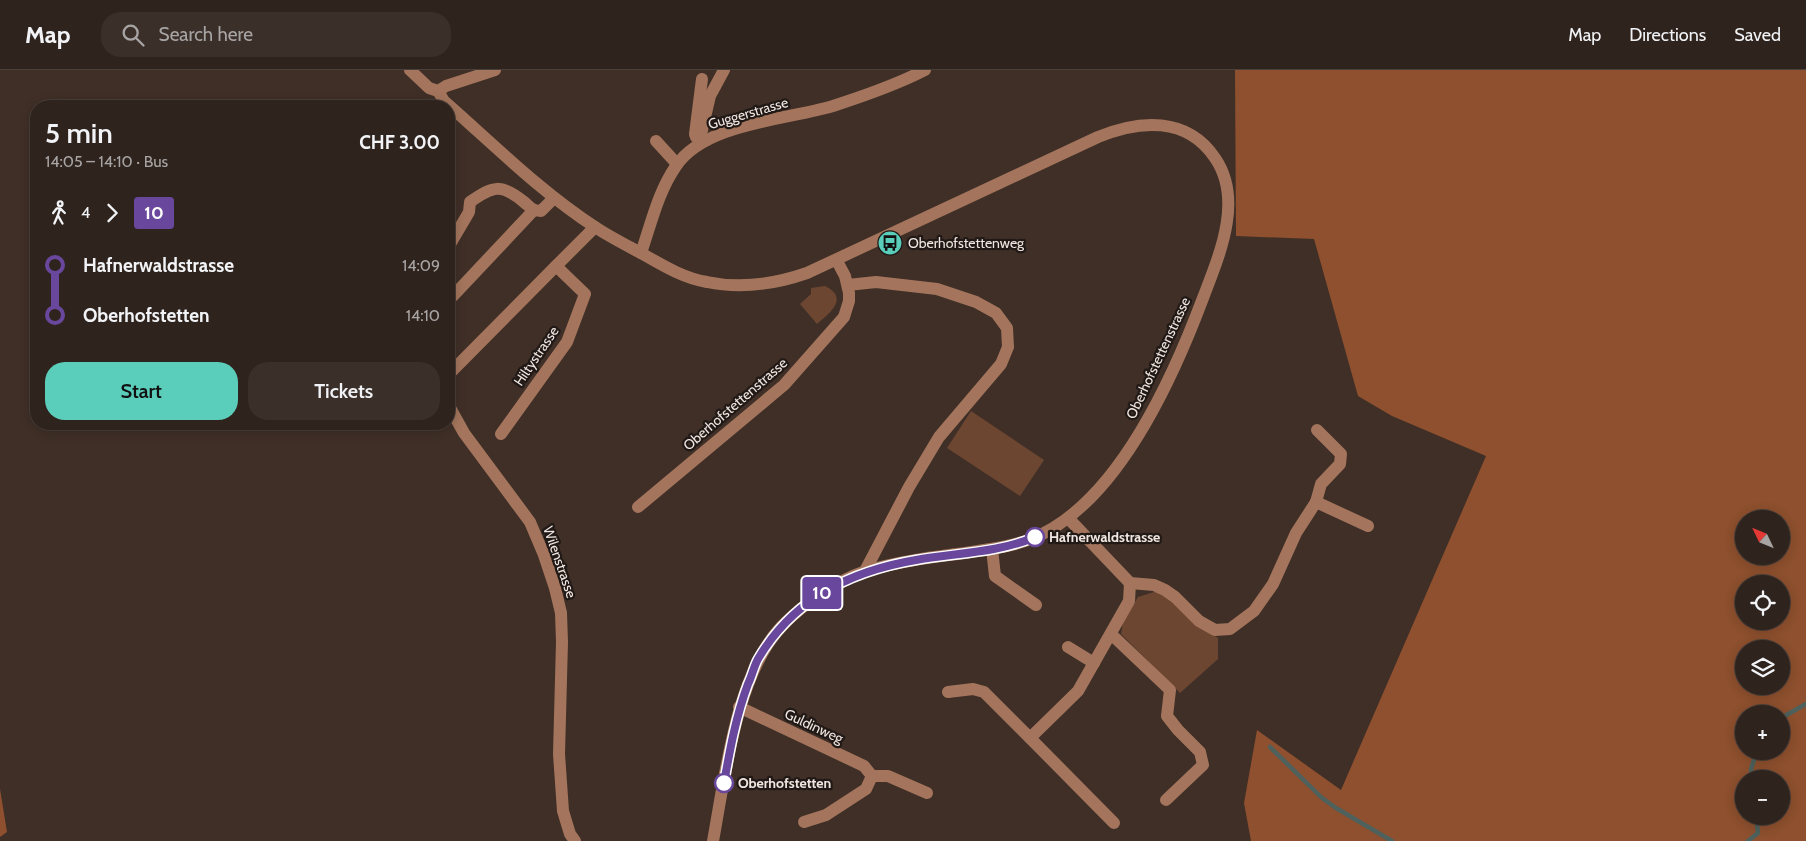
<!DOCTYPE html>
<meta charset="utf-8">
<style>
:root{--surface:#2f231d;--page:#3b2f2a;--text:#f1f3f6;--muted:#a7a4a4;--line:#4a403b;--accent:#5bcebb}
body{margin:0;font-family:Cabin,sans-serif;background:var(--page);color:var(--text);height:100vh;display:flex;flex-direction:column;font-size:19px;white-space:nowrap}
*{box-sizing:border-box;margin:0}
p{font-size:16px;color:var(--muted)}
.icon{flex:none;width:28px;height:28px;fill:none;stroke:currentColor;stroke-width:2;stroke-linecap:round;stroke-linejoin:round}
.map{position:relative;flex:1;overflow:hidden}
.details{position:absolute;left:30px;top:30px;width:425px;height:330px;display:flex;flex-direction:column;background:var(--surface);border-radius:20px;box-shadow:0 2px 12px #0003,0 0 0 1px var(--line)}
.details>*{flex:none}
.badge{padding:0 10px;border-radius:4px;font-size:18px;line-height:32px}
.needle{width:32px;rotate:313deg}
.buttons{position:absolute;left:1735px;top:440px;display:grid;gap:10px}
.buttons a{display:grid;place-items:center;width:55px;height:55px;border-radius:50%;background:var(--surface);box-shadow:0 2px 12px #0003,0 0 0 1px var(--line);font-size:25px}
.map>.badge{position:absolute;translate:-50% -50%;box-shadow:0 0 0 2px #fff}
.legs{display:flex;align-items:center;gap:8px;height:55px;padding:0 15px;font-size:16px}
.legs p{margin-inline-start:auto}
.head{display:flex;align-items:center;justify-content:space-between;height:85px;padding:0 15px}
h1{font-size:28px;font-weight:600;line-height:38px}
.button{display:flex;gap:10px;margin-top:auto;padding:10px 15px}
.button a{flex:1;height:58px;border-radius:20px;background:var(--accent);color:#111;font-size:20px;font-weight:600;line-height:58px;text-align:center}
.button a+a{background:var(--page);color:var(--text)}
ul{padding:0 15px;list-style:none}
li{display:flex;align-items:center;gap:18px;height:50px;font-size:19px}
li i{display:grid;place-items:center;width:8px;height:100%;margin:0 6px;background:currentColor}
li i::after{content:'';width:12px;height:12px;margin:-6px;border:4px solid;border-radius:50%;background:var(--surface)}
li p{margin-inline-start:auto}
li:first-child i{background:linear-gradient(#0000 50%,currentColor 0)}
li:last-child i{background:linear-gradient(currentColor 50%,#0000 0)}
header{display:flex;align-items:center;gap:30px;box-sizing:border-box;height:70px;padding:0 25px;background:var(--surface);border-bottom:1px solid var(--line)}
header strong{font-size:24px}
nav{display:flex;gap:28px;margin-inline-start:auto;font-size:18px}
.search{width:350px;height:45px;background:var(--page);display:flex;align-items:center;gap:12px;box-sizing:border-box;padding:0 18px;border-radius:20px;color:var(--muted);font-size:19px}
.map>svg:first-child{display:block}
.green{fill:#6d4631}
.forest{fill:#8e502e;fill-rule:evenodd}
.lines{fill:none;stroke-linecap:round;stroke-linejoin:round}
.stream{stroke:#4e615c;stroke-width:4.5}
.minor{stroke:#a4755c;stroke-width:12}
.line-1-casing{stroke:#fff;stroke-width:11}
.line-1{stroke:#69479c;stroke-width:8}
.stop-1-dot{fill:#fff;stroke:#69479c;stroke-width:2.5}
.labels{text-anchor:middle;stroke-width:4.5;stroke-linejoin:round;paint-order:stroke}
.street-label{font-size:14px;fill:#f0e5e0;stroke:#201916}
.poi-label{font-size:14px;fill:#f0e5e0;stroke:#201916;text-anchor:start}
.stop-label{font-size:14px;font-weight:bold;fill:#f0e5e0;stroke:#201916;text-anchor:start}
</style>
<header>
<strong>Map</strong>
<div class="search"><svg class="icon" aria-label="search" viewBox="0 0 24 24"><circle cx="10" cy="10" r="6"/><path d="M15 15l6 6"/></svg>Search here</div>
<nav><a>Map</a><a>Directions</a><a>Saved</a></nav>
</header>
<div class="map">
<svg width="1806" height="771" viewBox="0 0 1806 771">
<rect width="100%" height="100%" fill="#3f2f27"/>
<!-- green -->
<g class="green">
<path d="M825,216C850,228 829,244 817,254L800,234L811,224V218Z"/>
<path d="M971,341L1044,390L1020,426L947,378Z"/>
<path d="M1157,521L1168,528L1195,555L1218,568V589L1180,623L1121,564L1123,552L1138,527Z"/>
</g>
<!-- forest -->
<g class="forest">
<path d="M1235,0H1806V771H1251L1244,733L1257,660L1341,720L1486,386L1392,346L1358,326L1314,169L1236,166ZM1744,449H1781V486H1744ZM1744,514H1781V551H1744ZM1744,579H1781V616H1744ZM1744,644H1781V681H1744ZM1744,709H1781V746H1744Z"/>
<path d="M0,719L7,762L0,767Z"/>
</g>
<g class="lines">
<!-- stream -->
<g class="stream">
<path d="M1781,648L1806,634"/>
<path d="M1270,677L1322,728L1336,738L1392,771"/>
<path d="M1752,709L1751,699L1757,681"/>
<path d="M1748,771L1758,763L1756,746"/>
</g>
<!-- minor -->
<g class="minor">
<path d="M410,0L429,18L438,21L444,31C493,74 541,122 595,157C610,167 626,175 641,183C662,195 683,208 707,212C740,219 775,214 807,203L1098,67C1139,50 1187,46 1215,88C1244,130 1219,186 1203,228C1173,308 1116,436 1031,469C1007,478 982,480 957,484C927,488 896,492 866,501C836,511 803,534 781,557C736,605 725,707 713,771"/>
<path d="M438,21L446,16L495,0"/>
<path d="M696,67L695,64L702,9"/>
<path d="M656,71L677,94"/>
<path d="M699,73L710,26L724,0"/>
<path d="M449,176L469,142L470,132C493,116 501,113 524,132C530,137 532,141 541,141L554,128"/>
<path d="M641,183C651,154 658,122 676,96C705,53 786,50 833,36C864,26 896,15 925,0"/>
<path d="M848,215L876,212L937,219L976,232L996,243L1007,258L1008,277L1001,294L939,367L909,417L865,501"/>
<path d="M453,226L533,141"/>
<path d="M451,302L556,196"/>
<path d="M449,336L464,363L530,452L544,485L555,518L561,543L562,572L559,684L563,741L570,764L575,771"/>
<path d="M501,364L567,272L585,224L556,196L595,157"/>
<path d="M1316,432L1321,414L1340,394L1341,384L1317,360"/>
<path d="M638,437L784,315L844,247L849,231V223L845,206L837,191"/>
<path d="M1068,448L1130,513L1154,515L1165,520L1175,527L1199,551L1215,560L1230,559L1254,541L1273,514L1296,463L1316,432L1368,456"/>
<path d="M992,479L995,506L1036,535"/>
<path d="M1111,564L1170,620L1167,646L1178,660L1200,682L1203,695L1166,730"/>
<path d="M1068,577L1094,593"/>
<path d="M948,622L973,619L984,622L1030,668"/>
<path d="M739,637L864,696L872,706"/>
<path d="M804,752L826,745L866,719L872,706H888L927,723"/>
<path d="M1114,753L1030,668L1078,621L1129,531L1130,513"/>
</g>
</g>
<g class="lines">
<defs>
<path id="line-1" d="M724,713C730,679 736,646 748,614C752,606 754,596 758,589C793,529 850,501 916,490C955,483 998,483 1035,467"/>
</defs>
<!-- line-1 casing -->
<use href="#line-1" class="line-1-casing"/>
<!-- line-1 -->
<use href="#line-1" class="line-1"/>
</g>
<!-- icons -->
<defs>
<symbol id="bus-disc" viewBox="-11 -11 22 22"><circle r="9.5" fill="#5bcebb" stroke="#201916"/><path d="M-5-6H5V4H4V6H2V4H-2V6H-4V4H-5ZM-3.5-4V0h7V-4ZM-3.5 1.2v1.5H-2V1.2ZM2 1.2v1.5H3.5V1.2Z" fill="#111"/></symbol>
</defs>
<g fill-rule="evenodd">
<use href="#bus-disc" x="876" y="159" width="28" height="28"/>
</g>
<!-- markers -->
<g class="stop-1-dot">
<circle cx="1035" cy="467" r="9"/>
<circle cx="724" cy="713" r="9"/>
</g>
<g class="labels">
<!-- street labels -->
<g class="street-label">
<text transform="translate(748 43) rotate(-16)" y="5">Guggerstrasse</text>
<text transform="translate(536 286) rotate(-56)" y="5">Hiltystrasse</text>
<text transform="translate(1158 288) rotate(-65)" y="5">Oberhofstettenstrasse</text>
<text transform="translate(735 334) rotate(-41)" y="5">Oberhofstettenstrasse</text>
<text transform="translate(560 492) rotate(71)" y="5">Wilenstrasse</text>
<text transform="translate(814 656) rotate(25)" y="5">Guldinweg</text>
</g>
<!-- poi labels -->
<g class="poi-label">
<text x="908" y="178">Oberhofstettenweg</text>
</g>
<!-- stop labels -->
<g class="stop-label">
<text x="1049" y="472">Hafnerwaldstrasse</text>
<text x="738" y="718">Oberhofstetten</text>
</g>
</g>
</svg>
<div class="buttons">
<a><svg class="needle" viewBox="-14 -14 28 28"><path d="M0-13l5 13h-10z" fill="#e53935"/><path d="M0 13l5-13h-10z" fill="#a7a4a4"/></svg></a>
<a><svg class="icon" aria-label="locate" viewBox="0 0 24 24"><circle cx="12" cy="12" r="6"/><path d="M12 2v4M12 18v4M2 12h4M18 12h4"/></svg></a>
<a><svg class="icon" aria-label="layers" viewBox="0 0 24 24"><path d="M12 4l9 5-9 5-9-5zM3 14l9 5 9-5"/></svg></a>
<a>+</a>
<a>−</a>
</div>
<b class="badge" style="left:822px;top:523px;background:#69479c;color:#fff">10</b>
<section class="details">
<div class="head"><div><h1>5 min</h1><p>14:05 – 14:10 · Bus</p></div><b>CHF 3.00</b></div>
<div class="legs"><svg class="icon" aria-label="walk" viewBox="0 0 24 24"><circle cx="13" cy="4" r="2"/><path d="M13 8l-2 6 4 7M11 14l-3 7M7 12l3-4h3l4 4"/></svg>4<svg class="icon" aria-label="forward" viewBox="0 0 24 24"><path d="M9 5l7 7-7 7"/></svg><b class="badge" style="background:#69479c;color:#fff">10</b></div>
<ul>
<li><i style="color:#69479c"></i><b>Hafnerwaldstrasse</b><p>14:09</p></li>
<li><i style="color:#69479c"></i><b>Oberhofstetten</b><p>14:10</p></li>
</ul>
<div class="button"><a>Start</a><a>Tickets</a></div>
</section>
</div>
